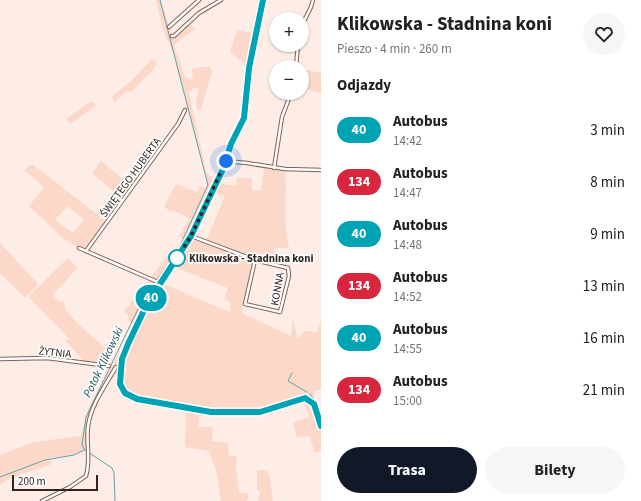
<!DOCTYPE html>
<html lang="pl">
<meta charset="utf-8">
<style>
:root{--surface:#fff;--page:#f6f6f6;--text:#202124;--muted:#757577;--accent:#111827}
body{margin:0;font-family:"Source Sans 3",sans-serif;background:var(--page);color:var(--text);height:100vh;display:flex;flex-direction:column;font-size:15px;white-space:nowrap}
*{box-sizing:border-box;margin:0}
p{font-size:13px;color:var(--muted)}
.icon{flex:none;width:22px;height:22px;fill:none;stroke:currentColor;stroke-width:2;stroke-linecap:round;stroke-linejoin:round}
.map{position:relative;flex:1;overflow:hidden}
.panel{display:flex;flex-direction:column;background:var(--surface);width:320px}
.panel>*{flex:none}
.badge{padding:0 8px;border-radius:13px;font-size:14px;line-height:26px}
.tools{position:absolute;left:269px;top:12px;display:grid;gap:8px}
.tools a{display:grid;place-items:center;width:40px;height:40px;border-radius:50%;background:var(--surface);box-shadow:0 1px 3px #0004;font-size:20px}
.scale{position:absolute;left:12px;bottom:10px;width:86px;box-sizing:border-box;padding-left:4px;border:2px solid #33251f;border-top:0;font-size:11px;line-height:14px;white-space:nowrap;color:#33251f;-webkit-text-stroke:3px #fefefe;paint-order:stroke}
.you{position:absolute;width:20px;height:20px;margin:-10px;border:3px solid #fff;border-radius:50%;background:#1a73e8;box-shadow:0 0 0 6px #1a73e833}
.map>.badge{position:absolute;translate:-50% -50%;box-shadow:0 0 0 2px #fff}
h2{padding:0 16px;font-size:15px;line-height:36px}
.round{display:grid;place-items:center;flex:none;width:42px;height:42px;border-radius:21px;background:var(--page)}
.overview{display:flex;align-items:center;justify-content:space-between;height:68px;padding:0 16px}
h1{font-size:19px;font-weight:700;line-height:30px}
.primary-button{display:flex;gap:8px;margin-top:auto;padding:8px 16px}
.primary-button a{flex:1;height:46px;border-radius:24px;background:var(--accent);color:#fff;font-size:16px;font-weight:700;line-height:46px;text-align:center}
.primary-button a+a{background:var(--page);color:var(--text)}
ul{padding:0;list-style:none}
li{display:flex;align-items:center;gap:12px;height:52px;padding:0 16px}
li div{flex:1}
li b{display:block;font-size:15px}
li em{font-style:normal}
li .badge{min-width:44px;font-weight:700;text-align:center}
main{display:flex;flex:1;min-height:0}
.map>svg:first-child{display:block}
.green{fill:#fcd8c9;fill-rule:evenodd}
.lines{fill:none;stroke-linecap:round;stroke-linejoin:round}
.stream{stroke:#61a0ac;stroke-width:1}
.minor-casing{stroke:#826153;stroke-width:4.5}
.tertiary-casing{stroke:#826153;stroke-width:5}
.minor{stroke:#fff;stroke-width:2.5}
.tertiary{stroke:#fff;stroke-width:3}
.line-casing{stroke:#fff;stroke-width:9}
.line{stroke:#00a3b4;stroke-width:6}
.walk{stroke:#33251f;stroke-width:4;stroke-dasharray:0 7.2}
.stop-dot{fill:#fff;stroke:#00a3b4;stroke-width:2}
.labels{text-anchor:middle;stroke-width:3.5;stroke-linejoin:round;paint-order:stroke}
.street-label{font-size:11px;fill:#33251f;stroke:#fefefe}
.stop-label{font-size:11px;font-weight:bold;fill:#33251f;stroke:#fefefe;text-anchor:start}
.water-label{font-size:12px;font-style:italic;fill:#225861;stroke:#fefefe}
</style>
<main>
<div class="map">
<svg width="321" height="501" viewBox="0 0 321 501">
<rect width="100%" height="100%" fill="#fdede6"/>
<!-- green -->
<g class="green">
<path d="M156,0H161L172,36H174L188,23L195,29L174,45L185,77L192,80L193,76L191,69L210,66L212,72L200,112L197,109L196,102L199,89L195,87L189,92L206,172L216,183L236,186L237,178H252V190H261L264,166L285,169C288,195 282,223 289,248H274L275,254L268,263L255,260L247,296L244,298L242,313L291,336L293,317L297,339L305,331L317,332L321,321V389L315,391L312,401L321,426V451L315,453L309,436L297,438L293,423L309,417L303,398L300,397L263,409L234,412L129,397L120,384L121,368L116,367L92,411L88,427V450L74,455L50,458L52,464L10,478L0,485V455L34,442L81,436L89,407L135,325L127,320L129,316L124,311L173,249L177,251L183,239L179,237L189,218L172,210L170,212L164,206L176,184L197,192L200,186L206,188L208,185L173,52L163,30ZM211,191L225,196L206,241L191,236ZM172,266L228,288L224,299L230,302V312L161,283Z"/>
<path d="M237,30L257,34L250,65L247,66L230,52Z"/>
<path d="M152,59L157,62L154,69L131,92H126L114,103L112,97L132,80Z"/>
<path d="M302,69L321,73V93L302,88Z"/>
<path d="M91,101L97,105L70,124L66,119Z"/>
<path d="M101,161L132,187L124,199L92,174Z"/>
<path d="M32,164L107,222L86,251L65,240L29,206L44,187L24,170ZM67,206L84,219L73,233L55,220Z"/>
<path d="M0,243L38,284L25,298L0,273Z"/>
<path d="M68,258L77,268L53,295L59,302L63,301L66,310L77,323L107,350V355L99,361L85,362L65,340L70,339L28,297Z"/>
<path d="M186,408L200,410L198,427H213L212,441L228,443L229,456H237L236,469L239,493H247L249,498L246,501H221L216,470L209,451L185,447Z"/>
<path d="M257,470H267L270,479L273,501H258L260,491L257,490Z"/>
</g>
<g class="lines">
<!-- stream -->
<g class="stream">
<path d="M157,280L179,248L208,185L160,0"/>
<path d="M292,373L288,381L307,392"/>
<path d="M310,394L314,399L321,420"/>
<path d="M0,477L45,460L74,455L84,450"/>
<path d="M115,501L114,473L112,468L85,450L82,445L86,417L141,303L155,283"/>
</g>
<defs>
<g id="minor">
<path d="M302,25L311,7L313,0"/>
<path d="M169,27L199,0"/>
<path d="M172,36H174L199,13L221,0"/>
<path d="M296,67L298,45"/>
<path d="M226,161L247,163L285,169L321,170"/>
<path d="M274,168L282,117L291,93"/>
<path d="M191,236L255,260L288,268L289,276L280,312L245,304L255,260"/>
<path d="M79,248L160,283"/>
<path d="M86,251L178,124L185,110"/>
<path d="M0,359L47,358L109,366"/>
<path d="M42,501L70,487L86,476C91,460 86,443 88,426C91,405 105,386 116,367L121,368"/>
</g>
<path id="tertiary" d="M263,0L249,68L244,118L231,144L223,169L191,236L182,252L147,304L128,344L123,359L120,384L125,393L137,399L211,412H260L305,399L314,404L321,426"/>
</defs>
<!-- minor casing -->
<use href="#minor" class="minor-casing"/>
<!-- tertiary casing -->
<use href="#tertiary" class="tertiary-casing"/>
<!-- minor -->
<use href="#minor" class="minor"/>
<!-- tertiary -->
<use href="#tertiary" class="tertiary"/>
</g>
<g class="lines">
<defs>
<path id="line" d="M263,0L249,68L244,118L231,144L223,169L191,236L147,304L128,344L122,359L120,384L125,393L137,399L211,412H260L305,398L314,404L321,426"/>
</defs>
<!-- line casing -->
<use href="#line" class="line-casing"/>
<!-- line -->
<use href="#line" class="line"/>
<!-- walk -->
<path class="walk" d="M177,258L191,236L226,161"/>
</g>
<!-- markers -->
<circle class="stop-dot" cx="177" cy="258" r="8"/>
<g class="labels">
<!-- street labels -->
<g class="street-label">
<text transform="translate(130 177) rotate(-54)" y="4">ŚWIĘTEGO HUBERTA</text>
<text transform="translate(277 289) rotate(-80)" y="4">KONNA</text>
<text transform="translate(55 352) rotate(6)" y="4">ŻYTNIA</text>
</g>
<!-- stop labels -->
<g class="stop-label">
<text x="189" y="262">Klikowska - Stadnina koni</text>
</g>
<!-- water labels -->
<g class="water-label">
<text transform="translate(103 362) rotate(-64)" y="4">Potok Klikowski</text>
</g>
</g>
</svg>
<div class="tools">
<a>+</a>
<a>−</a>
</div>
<div class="scale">200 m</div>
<div class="you" style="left:226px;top:161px"></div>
<b class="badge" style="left:151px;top:298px;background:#00a3b4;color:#fff">40</b>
</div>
<section class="panel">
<div class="overview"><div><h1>Klikowska - Stadnina koni</h1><p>Pieszo · 4 min · 260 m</p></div><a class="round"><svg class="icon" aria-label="heart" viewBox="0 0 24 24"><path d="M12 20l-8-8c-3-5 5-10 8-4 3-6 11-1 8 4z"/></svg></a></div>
<h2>Odjazdy</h2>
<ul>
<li><span class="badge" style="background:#00a3b4;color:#fff">40</span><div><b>Autobus</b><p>14:42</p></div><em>3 min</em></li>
<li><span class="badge" style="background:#d7263d;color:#fff">134</span><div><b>Autobus</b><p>14:47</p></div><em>8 min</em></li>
<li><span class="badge" style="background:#00a3b4;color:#fff">40</span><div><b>Autobus</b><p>14:48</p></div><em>9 min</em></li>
<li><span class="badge" style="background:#d7263d;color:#fff">134</span><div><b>Autobus</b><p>14:52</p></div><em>13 min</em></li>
<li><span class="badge" style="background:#00a3b4;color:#fff">40</span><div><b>Autobus</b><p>14:55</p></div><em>16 min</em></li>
<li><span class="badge" style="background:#d7263d;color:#fff">134</span><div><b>Autobus</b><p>15:00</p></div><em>21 min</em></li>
</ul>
<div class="primary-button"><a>Trasa</a><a>Bilety</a></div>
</section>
</main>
